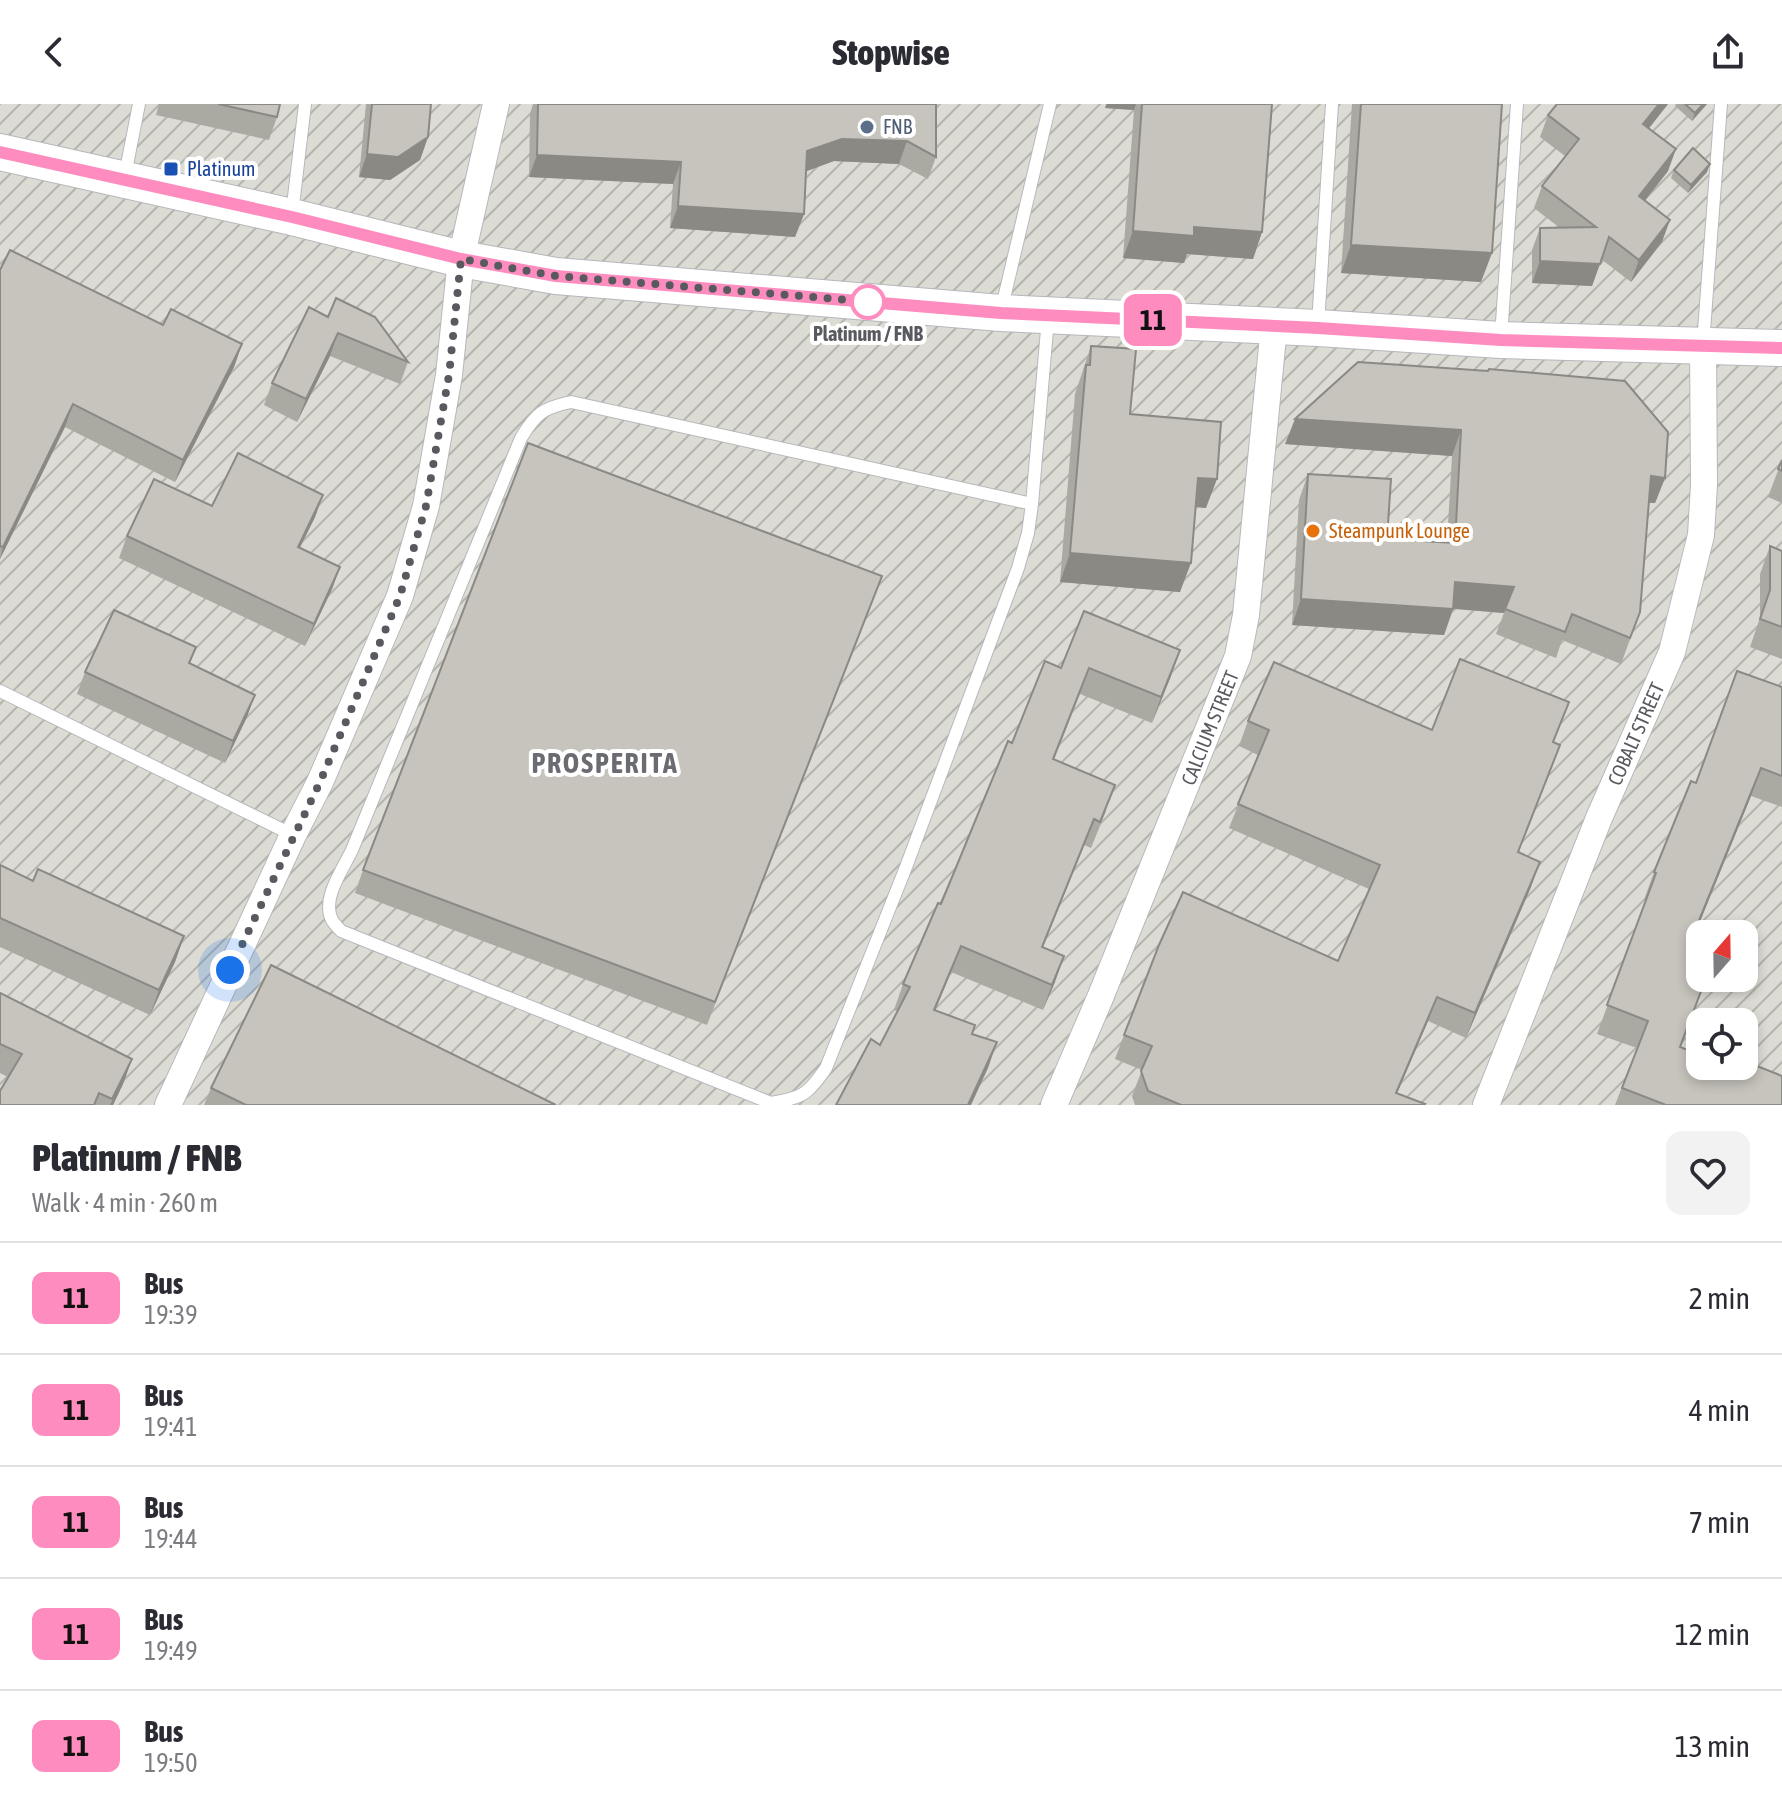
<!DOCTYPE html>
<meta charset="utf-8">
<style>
:root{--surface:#fff;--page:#f2f2f3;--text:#2b2b33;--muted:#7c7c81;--line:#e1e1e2}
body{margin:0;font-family:"Asap Condensed",sans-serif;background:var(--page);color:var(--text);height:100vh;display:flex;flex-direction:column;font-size:30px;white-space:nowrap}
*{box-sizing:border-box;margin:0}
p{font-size:26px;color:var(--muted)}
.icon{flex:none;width:44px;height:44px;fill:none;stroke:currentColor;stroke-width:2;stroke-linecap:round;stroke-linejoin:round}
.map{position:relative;height:1001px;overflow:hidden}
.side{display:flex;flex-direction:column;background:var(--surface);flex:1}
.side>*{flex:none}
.badge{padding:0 16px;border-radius:12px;font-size:28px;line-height:52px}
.needle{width:52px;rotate:20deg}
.tools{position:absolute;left:1686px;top:816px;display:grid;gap:16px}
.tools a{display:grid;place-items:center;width:72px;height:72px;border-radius:16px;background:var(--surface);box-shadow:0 4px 12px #0003;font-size:40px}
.you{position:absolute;width:40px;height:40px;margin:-20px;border:6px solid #fff;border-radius:50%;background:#1a73e8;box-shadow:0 0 0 12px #1a73e833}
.map>.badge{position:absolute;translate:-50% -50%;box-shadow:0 0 0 4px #fff}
.round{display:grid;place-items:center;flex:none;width:84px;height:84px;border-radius:16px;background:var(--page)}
.headline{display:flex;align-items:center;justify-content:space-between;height:136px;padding:0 32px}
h1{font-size:38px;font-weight:800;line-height:60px}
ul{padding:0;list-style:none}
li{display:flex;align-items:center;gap:24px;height:112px;padding:0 32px;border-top:2px solid var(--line)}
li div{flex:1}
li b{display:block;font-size:30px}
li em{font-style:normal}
li .badge{min-width:88px;font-weight:700;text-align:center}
header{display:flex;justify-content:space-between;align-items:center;height:104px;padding:0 32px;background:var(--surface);font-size:36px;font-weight:800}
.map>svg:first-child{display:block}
.industrial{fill:url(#industrial-furrows);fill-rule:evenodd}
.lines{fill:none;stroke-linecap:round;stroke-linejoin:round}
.lane-casing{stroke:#b7b8bd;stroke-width:14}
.street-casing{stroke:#b7b8bd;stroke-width:28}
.secondary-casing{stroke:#b6b7bd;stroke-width:38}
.lane{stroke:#fff;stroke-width:12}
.street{stroke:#fff;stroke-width:26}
.secondary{stroke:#fff;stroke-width:36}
.wall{fill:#aaa9a2}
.shaded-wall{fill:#8b8984}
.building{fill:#c6c4bc;stroke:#8b8984;stroke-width:2}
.line-casing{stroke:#fff;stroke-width:18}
.line{stroke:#ff8cbe;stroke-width:12}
.walk{stroke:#585a5f;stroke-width:8;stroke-dasharray:0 14.4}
.service-dot{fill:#5c6f8a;stroke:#fff;stroke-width:3}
.transit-dot{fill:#1a4fb4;stroke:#fff;stroke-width:3}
.stop-dot{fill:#fff;stroke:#ff8cbe;stroke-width:4}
.food-dot{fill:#e8710a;stroke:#fff;stroke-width:3}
.labels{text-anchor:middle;stroke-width:8;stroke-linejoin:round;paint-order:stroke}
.service-label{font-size:20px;fill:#4e5e75;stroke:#fff;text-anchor:start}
.transit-label{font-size:20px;fill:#164399;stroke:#fff;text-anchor:start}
.stop-label{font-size:20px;font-weight:bold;fill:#585a5f;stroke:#fff}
.food-label{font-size:20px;fill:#c56008;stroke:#fff;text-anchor:start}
.street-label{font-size:20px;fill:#585a5f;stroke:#fff}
.district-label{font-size:28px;font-weight:bold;letter-spacing:2px;fill:#6a6c71;stroke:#fff}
</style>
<header><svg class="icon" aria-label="back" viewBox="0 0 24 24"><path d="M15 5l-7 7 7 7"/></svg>Stopwise<svg class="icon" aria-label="share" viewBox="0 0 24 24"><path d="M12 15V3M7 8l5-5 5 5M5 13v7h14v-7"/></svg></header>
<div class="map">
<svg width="1782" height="1001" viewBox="0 0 1782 1001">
<defs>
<pattern id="industrial-furrows" width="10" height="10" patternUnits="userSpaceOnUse" patternTransform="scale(2)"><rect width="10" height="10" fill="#dcdbd4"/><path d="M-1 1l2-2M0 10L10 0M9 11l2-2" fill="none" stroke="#b5b5af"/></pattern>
</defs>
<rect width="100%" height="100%" fill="#eaeae0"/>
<!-- industrial -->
<path class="industrial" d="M0,0H1782V1001H0ZM1700,830H1744V874H1700ZM1700,918H1744V962H1700Z"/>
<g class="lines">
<defs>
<g id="lane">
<path d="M125,71L139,0"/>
<path d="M292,110L305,0"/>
<path d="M1001,207L1050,0"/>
<path d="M1318,220L1332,0"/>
<path d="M1501,233L1517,0"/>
<path d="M1703,240L1721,0"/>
<path d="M1032,400L571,298C543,304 536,309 521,334L352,746C343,765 321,795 332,816C334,820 338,823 341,827L771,999C803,994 808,990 826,964L906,763L1018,464L1028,429L1032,400L1048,214"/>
<path d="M0,587L293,731"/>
</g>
<g id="street">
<path d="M168,1001L293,731L320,678L400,492L426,402L449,271L461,155L496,0"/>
<path d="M1054,1001L1100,894L1238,552L1246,511L1274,222"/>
<path d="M1486,1001L1599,714L1672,548L1701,431L1704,381L1703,241"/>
</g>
<path id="secondary" d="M0,48L292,113L461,155L556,172L1001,209L1318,224L1501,236L1782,244"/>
</defs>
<!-- lane casing -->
<use href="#lane" class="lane-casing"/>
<!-- street casing -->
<use href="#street" class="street-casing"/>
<!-- secondary casing -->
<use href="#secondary" class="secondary-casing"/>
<!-- lane -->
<use href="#lane" class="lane"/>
<!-- street -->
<use href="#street" class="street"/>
<!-- secondary -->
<use href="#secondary" class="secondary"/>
</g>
<!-- wall -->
<g class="wall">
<path d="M159,0H280L277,13L269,36L156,11Z"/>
<path d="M366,0H431L428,33L420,56L390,76L359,73Z"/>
<path d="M533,0H936V53L928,75L899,60L834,57L806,67L804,110L795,133L670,124L673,80L529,73L530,10Z"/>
<path d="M1106,0H1272L1262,128L1253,155L1187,150L1184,159L1123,154L1134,6L1105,4Z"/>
<path d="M1352,0H1502L1481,178L1341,169Z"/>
<path d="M1668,0L1649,24L1668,67L1645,97L1662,138L1631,178L1601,155L1592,182L1532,179V146L1540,124H1560L1534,104L1542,82L1565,52L1540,33L1548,11Z"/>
<path d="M1676,0H1707L1692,17L1675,2Z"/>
<path d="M1674,66L1707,68L1688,89L1671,74Z"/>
<path d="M0,166L163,221L242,240L234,263L175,378L65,323L0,455Z"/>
<path d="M309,203L408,258L400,280L330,252L297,318L264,301L272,279Z"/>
<path d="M1091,242L1130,310L1206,404L1195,403L1180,488L1060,478L1075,290Z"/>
<path d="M1358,258L1665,374L1655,399H1649L1640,508L1621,560L1562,536L1556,554L1496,530L1504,509L1453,505L1444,531L1292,521L1299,396L1308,370L1387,435L1447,438L1452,352L1285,340Z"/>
<path d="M1782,356V399L1768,393Z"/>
<path d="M323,391L315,413L300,444L340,463L332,485L305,542L119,454L127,432L212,402Z"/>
<path d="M1770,442L1782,447V555L1750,543L1760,514V470Z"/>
<path d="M882,472L707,921L355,789L363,766Z"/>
<path d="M1084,507L1171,572L1152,619L1080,590L1054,656L1106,707L1091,744L1084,741L1043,843L1055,878L1043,906L951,868L935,906L972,930L988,964L880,941L897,907L894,906L903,880L1012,639L1061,564Z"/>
<path d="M196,543L190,560L247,613L225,659L77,590L85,568Z"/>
<path d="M1782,583V703L1751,692L1699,819L1680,943L1782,1001H1615L1637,944L1597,930L1646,797L1644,796L1654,768L1696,679Z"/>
<path d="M1248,617L1432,626L1554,639L1560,641L1518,749L1531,783L1466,934L1428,917L1397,989L1424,1001H1135L1132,992L1142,966L1115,955L1124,931L1338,857L1369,785L1229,724L1258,651L1239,642Z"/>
<path d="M0,761L33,777L184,832L175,858L150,911L0,843Z"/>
<path d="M0,889L132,955L123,980L113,1001H0L8,973L0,969Z"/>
<path d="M211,984L556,1001H204Z"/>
</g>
<!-- shaded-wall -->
<g class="shaded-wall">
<path d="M1107,0H1136L1134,6L1105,4Z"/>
<path d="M1659,0H1668L1635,42L1643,20Z"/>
<path d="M1703,0H1707L1692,17L1695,9Z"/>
<path d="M428,33L420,56L390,76L359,73L367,50Z"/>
<path d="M842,35L907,37L899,60L834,57L799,70L807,47Z"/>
<path d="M1676,45L1668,67L1631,114L1639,92Z"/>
<path d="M537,51L681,58L673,80L529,73Z"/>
<path d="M1710,60L1707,68L1688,89L1691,81Z"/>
<path d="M678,102L804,110L795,133L670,124Z"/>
<path d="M1670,116L1662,138L1631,178L1639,156Z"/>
<path d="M1194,123L1262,128L1253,155L1187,150L1184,159L1123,154L1133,127Z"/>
<path d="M1351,141L1492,149L1481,178L1341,169Z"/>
<path d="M1540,157L1600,160L1592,182L1532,179Z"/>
<path d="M338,229L330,252L297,318L306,295Z"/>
<path d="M242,240L234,263L175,378L183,356Z"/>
<path d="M73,300L65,323L0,455L3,443Z"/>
<path d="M1295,315L1461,326L1452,352L1285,340Z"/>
<path d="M1651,372L1665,374L1655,399L1642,398Z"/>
<path d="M1198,374L1217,375L1206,404L1187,402Z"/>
<path d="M323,391L315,413L289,465L298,443Z"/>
<path d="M1070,449L1191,459L1180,488L1060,478Z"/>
<path d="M340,463L332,485L305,542L314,520Z"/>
<path d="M1455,478L1514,483L1504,509L1446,504Z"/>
<path d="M1301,495L1453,505L1444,531L1292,521Z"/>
<path d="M1180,546L1171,572L1152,619L1161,593Z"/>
<path d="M255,591L247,613L225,659L233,637Z"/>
<path d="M1761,664L1751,692L1688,847L1698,819Z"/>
<path d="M1094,715L1084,741L1032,868L1042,843Z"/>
<path d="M1540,758L1531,783L1466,934L1475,909Z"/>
<path d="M184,832L175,858L150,911L159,886Z"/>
<path d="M961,842L951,868L925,931L934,906Z"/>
<path d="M1064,852L1055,878L1043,906L1052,881Z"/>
<path d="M1437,893L1428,917L1392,1001L1396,989Z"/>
<path d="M997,938L988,964L971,1001H968Z"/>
<path d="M132,955L123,980L113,1001H110Z"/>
</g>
<!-- building -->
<g class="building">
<path d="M218,0H280L277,13Z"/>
<path d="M372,0H431L428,33L398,53L367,50Z"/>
<path d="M538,0H936V53L907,37L842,35L807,47L804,110L678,102L681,58L537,51Z"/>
<path d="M1142,0H1272L1262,128L1194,123V132L1133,127Z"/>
<path d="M1361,0H1502L1492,149L1351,141Z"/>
<path d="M1557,0H1659L1643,20L1676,45L1639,92L1670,116L1639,156L1609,133L1600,160L1540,157V124L1596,123L1542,82L1579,35L1548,11Z"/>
<path d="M1685,0H1703L1695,9Z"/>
<path d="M1693,44L1710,60L1691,81L1674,66Z"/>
<path d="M10,146L163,221L171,205L242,240L183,356L73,300L3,443L0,442V166Z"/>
<path d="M336,194L375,213L408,258L338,229L306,295L272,279L309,203L328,213Z"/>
<path d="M1091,242L1136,245L1130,310L1221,318L1217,375L1198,374L1191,459L1070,449L1086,261H1090Z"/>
<path d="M1358,258L1488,267L1489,265L1625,277L1668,328L1665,374L1651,372L1640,508L1630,534L1572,510L1565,528L1505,505L1514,483L1455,478L1453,505L1301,495L1308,370L1391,375L1387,435L1455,439L1461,326L1295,315Z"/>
<path d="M528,339L882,472L715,898L363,766Z"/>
<path d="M238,349L323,391L298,443L340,463L314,520L127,432L154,375L212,402Z"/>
<path d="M1782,356V367L1778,365Z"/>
<path d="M1770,442L1782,447V523L1760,515L1770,486Z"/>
<path d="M114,506L196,543L189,559L255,591L233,637L85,568Z"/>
<path d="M1084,507L1180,546L1161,593L1089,564L1053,655L1115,681L1100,718L1094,715L1042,843L1064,852L1052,881L961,842L934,906L975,921L972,930L997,938L968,1001H836L871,935L880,941L910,883L903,880L938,799L941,800L1008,637L1012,639L1045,557L1061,564Z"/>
<path d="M1460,555L1569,598L1553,638L1560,641L1518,748L1540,758L1475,909L1437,893L1396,989L1425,1000L1424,1001H1181L1148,987L1141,967L1152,942L1124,931L1159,841L1183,788L1338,857L1380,761L1238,700L1269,626L1248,617L1274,558L1432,626Z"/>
<path d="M1737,567L1782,583V672L1761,664L1698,819L1723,828L1722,830H1700V874H1706L1680,943L1700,951V962H1728L1748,970L1752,960L1782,972V1001H1666L1622,984L1648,917L1607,901L1656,769L1654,768L1691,677L1696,679Z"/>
<path d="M0,761L33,777L38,765L184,832L159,886L0,814Z"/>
<path d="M271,861L556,1001H246L211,984Z"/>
<path d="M0,889L132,955L112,995L99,989L94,1001H0V987L22,950L0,940Z"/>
</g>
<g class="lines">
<defs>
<path id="line" d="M0,48L292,113L461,155L556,172L1001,209L1318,224L1501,236L1782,244"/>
</defs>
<!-- line casing -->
<use href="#line" class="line-casing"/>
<!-- line -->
<use href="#line" class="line"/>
<!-- walk -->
<path class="walk" d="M230,866L320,678L400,492L426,402L449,271L461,155L556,172L874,198H868"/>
</g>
<!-- markers -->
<circle class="service-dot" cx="867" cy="23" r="8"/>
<rect class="transit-dot" x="163" y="57" width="16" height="16" rx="4"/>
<circle class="stop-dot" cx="868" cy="198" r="16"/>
<circle class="food-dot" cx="1313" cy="427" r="8"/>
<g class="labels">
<!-- service labels -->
<g class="service-label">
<text x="883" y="30">FNB</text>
</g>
<!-- transit labels -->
<g class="transit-label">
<text x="187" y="72">Platinum</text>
</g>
<!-- stop labels -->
<g class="stop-label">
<text x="868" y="237">Platinum / FNB</text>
</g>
<!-- food labels -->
<g class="food-label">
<text x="1329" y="434">Steampunk Lounge</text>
</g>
<!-- street labels -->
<g class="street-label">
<text transform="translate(1210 624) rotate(-68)" y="7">CALCIUM STREET</text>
<text transform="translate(1636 630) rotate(-66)" y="7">COBALT STREET</text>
</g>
<!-- district labels -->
<g class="district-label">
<text x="605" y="669">PROSPERITA</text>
</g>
</g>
</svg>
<div class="tools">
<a><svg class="needle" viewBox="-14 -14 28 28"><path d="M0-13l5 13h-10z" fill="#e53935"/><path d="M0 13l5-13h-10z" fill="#7c7c81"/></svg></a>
<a><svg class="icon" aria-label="locate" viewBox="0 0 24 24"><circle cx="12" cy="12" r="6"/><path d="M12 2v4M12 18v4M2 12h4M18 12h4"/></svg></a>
</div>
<div class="you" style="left:230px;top:866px"></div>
<b class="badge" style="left:1153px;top:216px;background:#ff8cbe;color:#111">11</b>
</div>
<section class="side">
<div class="headline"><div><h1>Platinum / FNB</h1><p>Walk · 4 min · 260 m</p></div><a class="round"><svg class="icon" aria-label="heart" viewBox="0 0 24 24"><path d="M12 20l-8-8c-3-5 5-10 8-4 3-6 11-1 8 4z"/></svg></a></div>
<ul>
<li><span class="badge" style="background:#ff8cbe;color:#111">11</span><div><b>Bus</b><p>19:39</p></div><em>2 min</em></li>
<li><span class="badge" style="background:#ff8cbe;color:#111">11</span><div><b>Bus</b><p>19:41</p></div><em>4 min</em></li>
<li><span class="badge" style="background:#ff8cbe;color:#111">11</span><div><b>Bus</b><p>19:44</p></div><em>7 min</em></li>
<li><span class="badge" style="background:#ff8cbe;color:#111">11</span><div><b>Bus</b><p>19:49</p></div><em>12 min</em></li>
<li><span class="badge" style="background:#ff8cbe;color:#111">11</span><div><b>Bus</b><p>19:50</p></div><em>13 min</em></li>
</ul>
</section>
